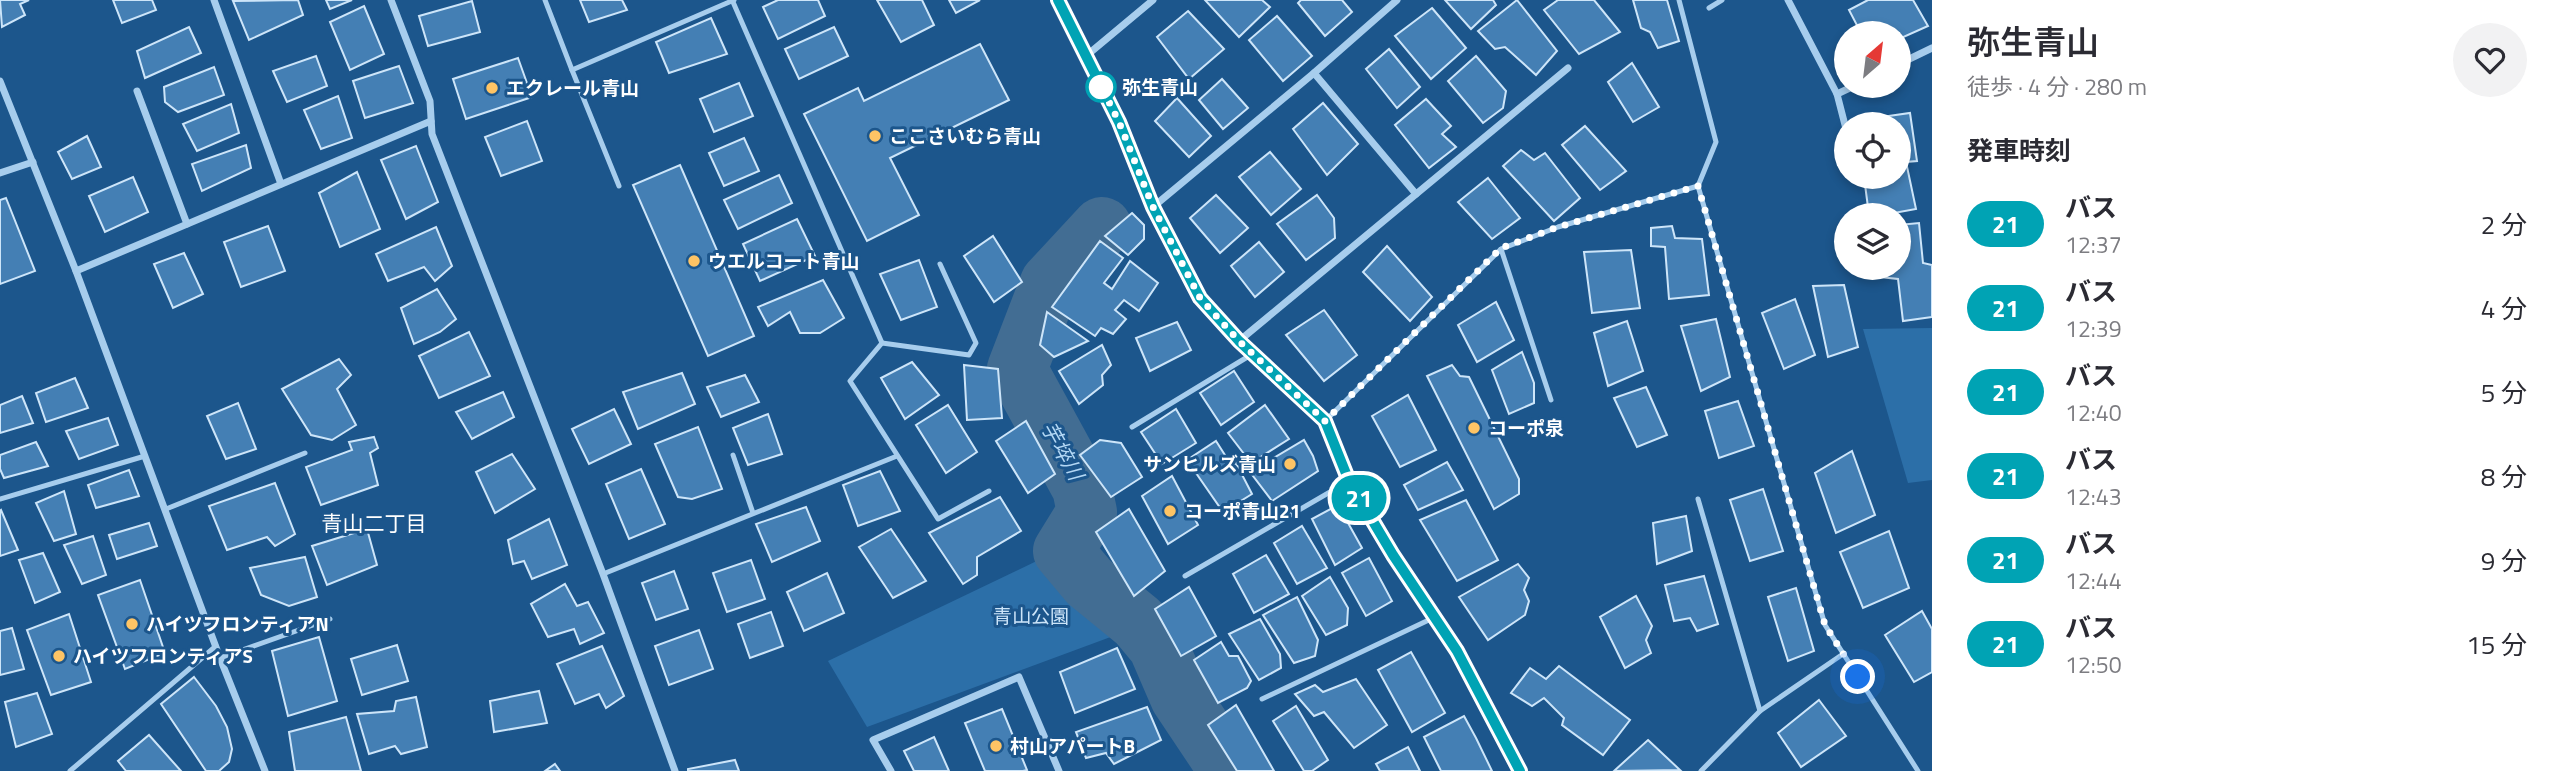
<!DOCTYPE html>
<html lang="ja">
<meta charset="utf-8">
<style>
:root{--surface:#fff;--page:#f2f2f3;--text:#2b2b33;--muted:#7c7c81}
body{margin:0;font-family:"Titillium Web","Noto Sans JP",sans-serif;background:var(--page);color:var(--text);height:100vh;display:flex;flex-direction:column;font-size:26px;white-space:nowrap}
*{box-sizing:border-box;margin:0}
p{font-size:23px;color:var(--muted)}
.icon{flex:none;width:38px;height:38px;fill:none;stroke:currentColor;stroke-width:2;stroke-linecap:round;stroke-linejoin:round}
.map{position:relative;flex:1;overflow:hidden}
.sheet{display:flex;flex-direction:column;background:var(--surface);width:630px}
.sheet>*{flex:none}
.badge{padding:0 14px;border-radius:23px;font-size:24px;line-height:46px}
.needle{width:46px;rotate:28deg}
.buttons{position:absolute;left:1834px;top:21px;display:grid;gap:14px}
.buttons a{display:grid;place-items:center;width:77px;height:77px;border-radius:50%;background:var(--surface);box-shadow:0 4px 10px #0003;font-size:35px}
.you{position:absolute;width:35px;height:35px;margin:-18px;border:5px solid #fff;border-radius:50%;background:#1a73e8;box-shadow:0 0 0 10px #1a73e833}
.map>.badge{position:absolute;translate:-50% -50%;box-shadow:0 0 0 4px #fff}
h2{padding:0 35px;font-size:26px;line-height:63px}
.round{display:grid;place-items:center;flex:none;width:74px;height:74px;border-radius:37px;background:var(--page)}
.summary{display:flex;align-items:center;justify-content:space-between;height:119px;padding:0 35px}
h1{font-size:33px;font-weight:600;line-height:52px}
ul{padding:0;list-style:none}
li{display:flex;align-items:center;gap:21px;height:84px;padding:0 35px}
li div{flex:1}
li b{display:block;font-size:26px}
li em{font-style:normal}
li .badge{min-width:77px;font-weight:700;text-align:center}
main{display:flex;flex:1;min-height:0}
.map>svg:first-child{display:block}
.green{fill:#2c6fa8}
.lines{fill:none;stroke-linecap:round;stroke-linejoin:round}
.river{stroke:#426d93;stroke-width:60}
.building{fill:#447fb4;stroke:#cde5f9;stroke-width:2}
.service{stroke:#a7cded;stroke-width:5}
.minor{stroke:#a7cded;stroke-width:7}
.line-casing{stroke:#fff;stroke-width:16}
.line{stroke:#00a3b4;stroke-width:10}
.walk{stroke:#fff;stroke-width:7;stroke-dasharray:0 12.6}
.stop-dot{fill:#fff;stroke:#00a3b4;stroke-width:3.5}
.poi-dot{fill:#fec465;stroke:#1c568c;stroke-width:2.5}
.labels{text-anchor:middle;stroke-width:6;stroke-linejoin:round;paint-order:stroke}
.stop-label{font-size:19px;font-weight:bold;fill:#fff;stroke:#1c568c;text-anchor:start}
.poi-label{font-size:19px;font-weight:bold;fill:#fff;stroke:#1c568c;text-anchor:start}
.park-label{font-size:19px;fill:#cde5f9;stroke:#1c568c}
.water-label{font-size:21px;font-style:italic;fill:#b3d7f4;stroke:#1c568c}
.neighbourhood-label{font-size:21px;fill:#fff;stroke:#1c568c}
</style>
<main>
<div class="map">
<svg width="1932" height="771" viewBox="0 0 1932 771">
<rect width="100%" height="100%" fill="#1c568c"/>
<!-- green -->
<g class="green">
<path d="M1932,328V480L1908,483L1863,329Z"/>
<path d="M1045,557L1116,635L867,727L828,661Z"/>
</g>
<g class="lines">
<!-- river -->
<path class="river" d="M1102,227L1050,283L1017,369L1082,488L1087,512L1063,551L1089,582L1138,622L1158,646L1180,697L1224,763L1225,771"/>
</g>
<!-- building -->
<g class="building">
<path d="M0,0H29L20,4L25,15L2,27Z"/>
<path d="M113,0H152L156,10L122,23Z"/>
<path d="M298,0L303,15L249,40L233,1Z"/>
<path d="M326,0H352L330,9Z"/>
<path d="M580,0H622L627,10L589,22Z"/>
<path d="M778,0H818L825,16L778,39L763,7Z"/>
<path d="M877,0H922L934,25L901,42Z"/>
<path d="M949,0H980L956,13Z"/>
<path d="M1205,0H1262L1270,7L1239,37Z"/>
<path d="M1301,0H1342L1352,12L1325,36L1298,3Z"/>
<path d="M1445,0H1493L1496,5L1471,29Z"/>
<path d="M1517,0L1557,51L1536,75L1505,47L1495,49L1478,31Z"/>
<path d="M1558,0H1594L1620,32L1579,54L1544,10Z"/>
<path d="M1633,0H1667L1679,41L1658,48L1650,32L1641,28Z"/>
<path d="M1868,0H1913L1928,26L1899,39V33H1861L1849,10Z"/>
<path d="M472,1L480,32L428,46L419,16Z"/>
<path d="M364,6L384,54L350,70L330,22Z"/>
<path d="M1432,8L1466,48L1431,79L1395,36Z"/>
<path d="M1188,11L1224,49L1189,79L1157,37Z"/>
<path d="M1277,16L1312,56L1283,81L1249,40Z"/>
<path d="M711,18L727,54L669,73L656,42Z"/>
<path d="M189,27L201,53L145,78L137,51Z"/>
<path d="M834,27L848,56L799,79L785,49Z"/>
<path d="M980,44L1009,100L890,158L919,215L867,241L804,114L858,88L864,101Z"/>
<path d="M1389,49L1420,87L1397,108L1366,69Z"/>
<path d="M316,56L327,86L287,102L273,71Z"/>
<path d="M1476,56L1506,91L1503,108L1483,123L1448,81Z"/>
<path d="M518,58L532,97L466,119L453,79Z"/>
<path d="M1632,63L1659,107L1633,122L1608,82Z"/>
<path d="M399,66L413,103L365,118L353,81Z"/>
<path d="M214,67L224,95L178,112L165,102L164,87Z"/>
<path d="M1222,79L1248,108L1223,129L1199,100Z"/>
<path d="M739,83L753,116L714,132L700,99Z"/>
<path d="M338,96L352,138L321,149L304,110Z"/>
<path d="M1177,98L1211,136L1189,157L1155,121Z"/>
<path d="M1426,99L1451,126L1442,134L1456,147L1429,168L1395,125Z"/>
<path d="M1323,103L1358,144L1327,175L1293,129Z"/>
<path d="M231,104L239,133L197,151L183,124Z"/>
<path d="M1910,113L1917,161L1906,162L1916,209L1883,215H1869L1864,177H1899V124H1867V119Z"/>
<path d="M527,121L542,161L501,176L485,137Z"/>
<path d="M1585,126L1626,171L1600,190L1562,145Z"/>
<path d="M87,136L101,167L72,179L58,152Z"/>
<path d="M744,138L759,171L724,186L709,153Z"/>
<path d="M246,145L251,168L202,191L192,164Z"/>
<path d="M416,146L438,202L406,219L381,160Z"/>
<path d="M1521,150L1534,160L1545,153L1580,198L1554,221L1503,166Z"/>
<path d="M1270,152L1301,189L1271,215L1239,177Z"/>
<path d="M680,165L754,336L708,356L633,185Z"/>
<path d="M357,172L380,229L340,247L319,193Z"/>
<path d="M779,175L792,203L738,229L724,200Z"/>
<path d="M133,177L148,212L105,232L89,196Z"/>
<path d="M1488,178L1520,218L1492,239L1458,202Z"/>
<path d="M1216,195L1248,228L1220,253L1190,218Z"/>
<path d="M1317,195L1334,218L1335,238L1306,260L1277,224Z"/>
<path d="M6,198L35,271L0,284V200Z"/>
<path d="M1132,213L1144,225V239L1128,255L1105,236Z"/>
<path d="M797,219L815,256L760,281L743,244Z"/>
<path d="M1919,223L1923,263L1932,265V317L1903,321L1898,279L1880,277L1878,268H1899V225Z"/>
<path d="M268,226L285,271L241,287L224,242Z"/>
<path d="M1672,226L1675,238L1702,239L1709,295L1669,299L1665,247L1651,246V228Z"/>
<path d="M436,227L452,266L435,281L424,267L388,281L376,254Z"/>
<path d="M993,236L1022,282L994,302L964,256Z"/>
<path d="M1100,241L1123,258L1104,283L1112,289L1130,261L1158,283L1139,311L1124,300L1115,310L1126,319L1113,334L1101,328L1095,336L1052,307Z"/>
<path d="M1259,242L1284,272L1255,297L1231,266Z"/>
<path d="M1387,246L1432,297L1410,321L1363,272Z"/>
<path d="M1631,250L1640,308L1592,313L1584,252Z"/>
<path d="M184,253L203,294L173,308L154,264Z"/>
<path d="M919,260L937,307L901,320L880,274Z"/>
<path d="M823,280L844,318L820,333H800L790,312L768,326L758,307Z"/>
<path d="M1844,285L1858,347L1828,357L1813,286Z"/>
<path d="M437,289L456,319L440,332L414,344L401,308Z"/>
<path d="M1795,299L1815,355L1784,369L1762,313Z"/>
<path d="M1496,302L1514,340L1477,362L1458,325Z"/>
<path d="M1324,310L1357,355L1324,381L1286,335Z"/>
<path d="M1047,312L1088,341L1054,357L1040,345Z"/>
<path d="M1716,319L1730,377L1701,391L1681,326Z"/>
<path d="M1627,321L1643,371L1608,386L1594,333Z"/>
<path d="M1177,322L1191,350L1150,371L1136,338Z"/>
<path d="M469,332L490,376L439,398L419,356Z"/>
<path d="M1102,345L1111,365L1102,375L1103,385L1079,404L1059,371Z"/>
<path d="M1522,352L1534,383V403L1509,414L1492,370Z"/>
<path d="M339,359L351,375L337,389L356,425L332,440L311,435L282,389Z"/>
<path d="M912,362L939,395L905,419L881,378Z"/>
<path d="M964,365L998,369L1002,418L967,420Z"/>
<path d="M1452,365L1460,376L1469,377L1519,479V494L1494,509L1427,376Z"/>
<path d="M1234,371L1254,402L1221,425L1200,393Z"/>
<path d="M682,373L695,404L638,429L623,392Z"/>
<path d="M745,375L759,402L721,417L707,387Z"/>
<path d="M75,378L88,408L46,422L36,393Z"/>
<path d="M1646,387L1667,435L1637,447L1614,398Z"/>
<path d="M503,392L514,417L472,439L456,412Z"/>
<path d="M1408,395L1436,450L1400,467L1372,416Z"/>
<path d="M22,396L33,423L0,433V405Z"/>
<path d="M1738,401L1754,446L1719,458L1705,411Z"/>
<path d="M238,403L256,449L226,459L207,416Z"/>
<path d="M948,405L977,452L946,473L916,425Z"/>
<path d="M1265,405L1289,439L1251,463L1228,433Z"/>
<path d="M614,409L631,444L589,464L572,429Z"/>
<path d="M1176,409L1196,443L1162,464L1141,432Z"/>
<path d="M768,414L782,454L748,465L733,428Z"/>
<path d="M108,418L118,445L79,459L66,431Z"/>
<path d="M1026,421L1055,474L1028,493L996,441Z"/>
<path d="M698,427L722,489L692,499L678,497L655,444Z"/>
<path d="M374,437L378,448L370,453L378,485L321,505L306,467L352,450L349,442Z"/>
<path d="M1100,440L1121,443L1142,477L1111,497L1080,455Z"/>
<path d="M1304,440L1313,456L1318,471L1272,501L1250,472Z"/>
<path d="M1216,441L1232,466L1236,463L1252,494L1223,512L1187,460Z"/>
<path d="M36,442L48,466L4,478L0,469V455Z"/>
<path d="M1852,451L1875,515L1836,533L1815,473Z"/>
<path d="M512,454L535,489L495,513L476,472Z"/>
<path d="M1447,462L1463,490L1418,510L1404,485Z"/>
<path d="M641,469L665,524L629,539L606,484Z"/>
<path d="M129,470L139,496L96,508L88,485Z"/>
<path d="M880,471L900,511L858,526L843,485Z"/>
<path d="M1172,476L1198,525L1168,544L1142,496Z"/>
<path d="M275,483L295,534L275,546L267,537L227,550L209,506Z"/>
<path d="M1763,489L1783,551L1750,561L1730,500Z"/>
<path d="M64,491L76,534L54,541L36,503Z"/>
<path d="M1000,497L1021,531L977,557V575L963,584L929,533Z"/>
<path d="M1466,500L1498,560L1457,581L1420,520Z"/>
<path d="M1338,505L1362,548L1335,565L1312,519Z"/>
<path d="M806,507L820,541L772,562L756,524Z"/>
<path d="M1129,509L1165,571L1134,596L1096,532Z"/>
<path d="M1,510L18,550L0,556V511Z"/>
<path d="M1686,516L1692,551L1657,564L1653,523Z"/>
<path d="M549,519L567,565L532,579L524,561L513,564L508,540Z"/>
<path d="M149,523L157,546L117,559L109,535Z"/>
<path d="M1302,526L1327,568L1297,584L1274,543Z"/>
<path d="M367,529L377,565L327,585L312,546Z"/>
<path d="M891,529L926,581L893,598L859,547Z"/>
<path d="M1889,531L1909,588L1863,608L1840,552Z"/>
<path d="M93,536L106,575L82,584L64,545Z"/>
<path d="M43,553L60,592L35,603L19,560Z"/>
<path d="M1266,555L1289,594L1254,613L1233,574Z"/>
<path d="M305,557L317,597L289,606L261,595L250,568Z"/>
<path d="M1369,558L1392,601L1366,616L1342,573Z"/>
<path d="M751,560L765,599L727,612L713,573Z"/>
<path d="M1518,564L1529,578L1524,590L1529,601L1525,615L1488,640L1459,597Z"/>
<path d="M674,571L688,609L656,620L642,583Z"/>
<path d="M827,573L844,613L804,631L787,592Z"/>
<path d="M1704,576L1718,624L1697,631L1690,618L1674,621L1665,585Z"/>
<path d="M1330,577L1348,608L1347,625L1326,635L1302,596Z"/>
<path d="M140,580L165,653L125,669L98,595Z"/>
<path d="M565,584L577,606L588,602L604,633L580,644L574,629L548,637L531,604Z"/>
<path d="M1189,587L1216,636L1181,656L1155,609Z"/>
<path d="M1796,588L1814,651L1788,661L1768,597Z"/>
<path d="M1636,596L1652,626L1646,640L1651,653L1625,668L1600,617Z"/>
<path d="M1297,597L1318,640L1315,656L1294,663L1263,615Z"/>
<path d="M1922,611L1932,629V672L1914,682L1885,635Z"/>
<path d="M771,612L783,646L750,658L738,624Z"/>
<path d="M69,614L91,682L51,695L27,630Z"/>
<path d="M1260,619L1280,654L1281,668L1259,680L1229,634Z"/>
<path d="M12,628L24,669L0,675V631Z"/>
<path d="M699,630L713,669L669,685L655,646Z"/>
<path d="M319,637L337,701L288,716L272,651Z"/>
<path d="M1221,642L1229,656H1238L1251,681L1247,688L1218,703L1194,660Z"/>
<path d="M397,645L408,681L362,695L351,659Z"/>
<path d="M602,646L624,696L606,708L599,694L575,704L557,664Z"/>
<path d="M1117,648L1135,689L1075,713L1060,672Z"/>
<path d="M1411,652L1445,713L1412,732L1378,670Z"/>
<path d="M1559,666L1630,720L1603,755L1562,725L1564,718L1544,698L1532,706L1511,693L1530,668L1546,679Z"/>
<path d="M194,677L216,706L227,727L232,749L229,762L219,771H206L161,704Z"/>
<path d="M1356,679L1387,725L1354,748L1324,712L1314,716L1295,694L1315,685L1323,692Z"/>
<path d="M539,691L547,723L494,732L490,701Z"/>
<path d="M37,693L52,734L16,747L5,702Z"/>
<path d="M416,697L427,747L401,754L395,746L369,754L357,714L394,711L396,701Z"/>
<path d="M1819,700L1846,736L1801,767L1778,733Z"/>
<path d="M1236,705L1274,771H1237L1208,725Z"/>
<path d="M1296,706L1328,760L1312,771H1304L1273,721Z"/>
<path d="M1147,707L1161,740L1114,764L1106,753L1086,758L1076,732Z"/>
<path d="M1002,709L1027,770L1023,771H985L965,723Z"/>
<path d="M1464,716L1476,738L1492,771H1441L1424,737Z"/>
<path d="M346,717L361,771H295L289,732Z"/>
<path d="M149,735L181,771H126L118,761Z"/>
<path d="M934,737L949,771H914L904,751Z"/>
<path d="M1648,740L1680,770L1614,771Z"/>
<path d="M1408,747L1420,771H1380L1376,764Z"/>
<path d="M735,760L739,771H688V769Z"/>
<path d="M555,764L560,771H545Z"/>
</g>
<g class="lines">
<!-- service -->
<g class="service">
<path d="M545,0L572,70L734,0"/>
<path d="M1679,0L1716,142L1698,186L1825,625L1918,771"/>
<path d="M733,2L882,343L850,381L938,519L989,491"/>
<path d="M1709,8L1722,0"/>
<path d="M572,70L619,186"/>
<path d="M1501,249L1551,400"/>
<path d="M882,343L969,355L976,343L940,264"/>
<path d="M1325,421L1501,249L1558,227L1698,186"/>
<path d="M1132,427L1254,353"/>
<path d="M733,455L753,513"/>
<path d="M0,499L145,456"/>
<path d="M1698,499L1760,711"/>
<path d="M166,509L305,453"/>
<path d="M603,574L897,456"/>
<path d="M1185,576L1349,481"/>
<path d="M220,658L330,619"/>
<path d="M1262,699L1433,618"/>
<path d="M70,771L216,646"/>
<path d="M1701,771L1760,711L1843,654"/>
</g>
<!-- minor -->
<g class="minor">
<path d="M214,0L281,184"/>
<path d="M391,0L430,101L432,134L603,574L675,771"/>
<path d="M1058,0L1119,122L1153,207L1200,298L1239,341L1325,421L1349,481L1380,534L1433,618L1457,651L1520,771"/>
<path d="M1788,0L1837,94L1846,129"/>
<path d="M1086,56L1153,0"/>
<path d="M1899,64L1932,48"/>
<path d="M1314,73L1416,194"/>
<path d="M0,81L76,271L220,658L265,771"/>
<path d="M137,91L187,224"/>
<path d="M1837,94L1854,86"/>
<path d="M0,173L33,162"/>
<path d="M1153,207L1314,73L1397,0"/>
<path d="M76,271L431,121"/>
<path d="M1239,341L1568,68"/>
<path d="M891,771L873,740L1019,677L1059,771"/>
</g>
</g>
<g class="lines">
<defs>
<path id="line" d="M1058,0L1119,122L1153,207L1200,298L1239,341L1325,421L1349,481L1393,555L1457,651L1520,771"/>
</defs>
<!-- line casing -->
<use href="#line" class="line-casing"/>
<!-- line -->
<use href="#line" class="line"/>
<!-- walk -->
<path class="walk" d="M1101,87L1097,78L1119,122L1153,207L1200,298L1239,341L1325,421L1501,248L1558,227L1698,186L1825,625L1858,677"/>
</g>
<!-- markers -->
<circle class="stop-dot" cx="1101" cy="87" r="14"/>
<g class="poi-dot">
<circle cx="492" cy="88" r="7"/>
<circle cx="875" cy="136" r="7"/>
<circle cx="694" cy="261" r="7"/>
<circle cx="1474" cy="428" r="7"/>
<circle cx="1290" cy="464" r="7"/>
<circle cx="1170" cy="511" r="7"/>
<circle cx="132" cy="624" r="7"/>
<circle cx="59" cy="656" r="7"/>
<circle cx="996" cy="746" r="7"/>
</g>
<g class="labels">
<!-- stop labels -->
<g class="stop-label">
<text x="1122" y="94">弥生青山</text>
</g>
<!-- poi labels -->
<g class="poi-label">
<text x="506" y="95">エクレール青山</text>
<text x="889" y="143">ここさいむら青山</text>
<text x="708" y="268">ウエルコート青山</text>
<text x="1488" y="435">コーポ泉</text>
<text x="1276" y="471" text-anchor="end">サンヒルズ青山</text>
<text x="1184" y="518">コーポ青山21</text>
<text x="146" y="631">ハイツフロンティアN</text>
<text x="73" y="663">ハイツフロンティアS</text>
<text x="1010" y="753">村山アパートB</text>
</g>
<!-- park labels -->
<g class="park-label">
<text x="1031" y="623">青山公園</text>
</g>
<!-- water labels -->
<g class="water-label">
<text transform="translate(1062 451) rotate(61)" y="7">芋埣川</text>
</g>
<!-- neighbourhood labels -->
<g class="neighbourhood-label">
<text x="374" y="531">青山二丁目</text>
</g>
</g>
</svg>
<div class="buttons">
<a><svg class="needle" viewBox="-14 -14 28 28"><path d="M0-13l5 13h-10z" fill="#e53935"/><path d="M0 13l5-13h-10z" fill="#7c7c81"/></svg></a>
<a><svg class="icon" aria-label="locate" viewBox="0 0 24 24"><circle cx="12" cy="12" r="6"/><path d="M12 2v4M12 18v4M2 12h4M18 12h4"/></svg></a>
<a><svg class="icon" aria-label="layers" viewBox="0 0 24 24"><path d="M12 4l9 5-9 5-9-5zM3 14l9 5 9-5"/></svg></a>
</div>
<div class="you" style="left:1858px;top:677px"></div>
<b class="badge" style="left:1359px;top:498px;background:#00a3b4;color:#fff">21</b>
</div>
<section class="sheet">
<div class="summary"><div><h1>弥生青山</h1><p>徒歩 · 4 分 · 280 m</p></div><a class="round"><svg class="icon" aria-label="heart" viewBox="0 0 24 24"><path d="M12 20l-8-8c-3-5 5-10 8-4 3-6 11-1 8 4z"/></svg></a></div>
<h2>発車時刻</h2>
<ul>
<li><span class="badge" style="background:#00a3b4;color:#fff">21</span><div><b>バス</b><p>12:37</p></div><em>2 分</em></li>
<li><span class="badge" style="background:#00a3b4;color:#fff">21</span><div><b>バス</b><p>12:39</p></div><em>4 分</em></li>
<li><span class="badge" style="background:#00a3b4;color:#fff">21</span><div><b>バス</b><p>12:40</p></div><em>5 分</em></li>
<li><span class="badge" style="background:#00a3b4;color:#fff">21</span><div><b>バス</b><p>12:43</p></div><em>8 分</em></li>
<li><span class="badge" style="background:#00a3b4;color:#fff">21</span><div><b>バス</b><p>12:44</p></div><em>9 分</em></li>
<li><span class="badge" style="background:#00a3b4;color:#fff">21</span><div><b>バス</b><p>12:50</p></div><em>15 分</em></li>
</ul>
</section>
</main>
